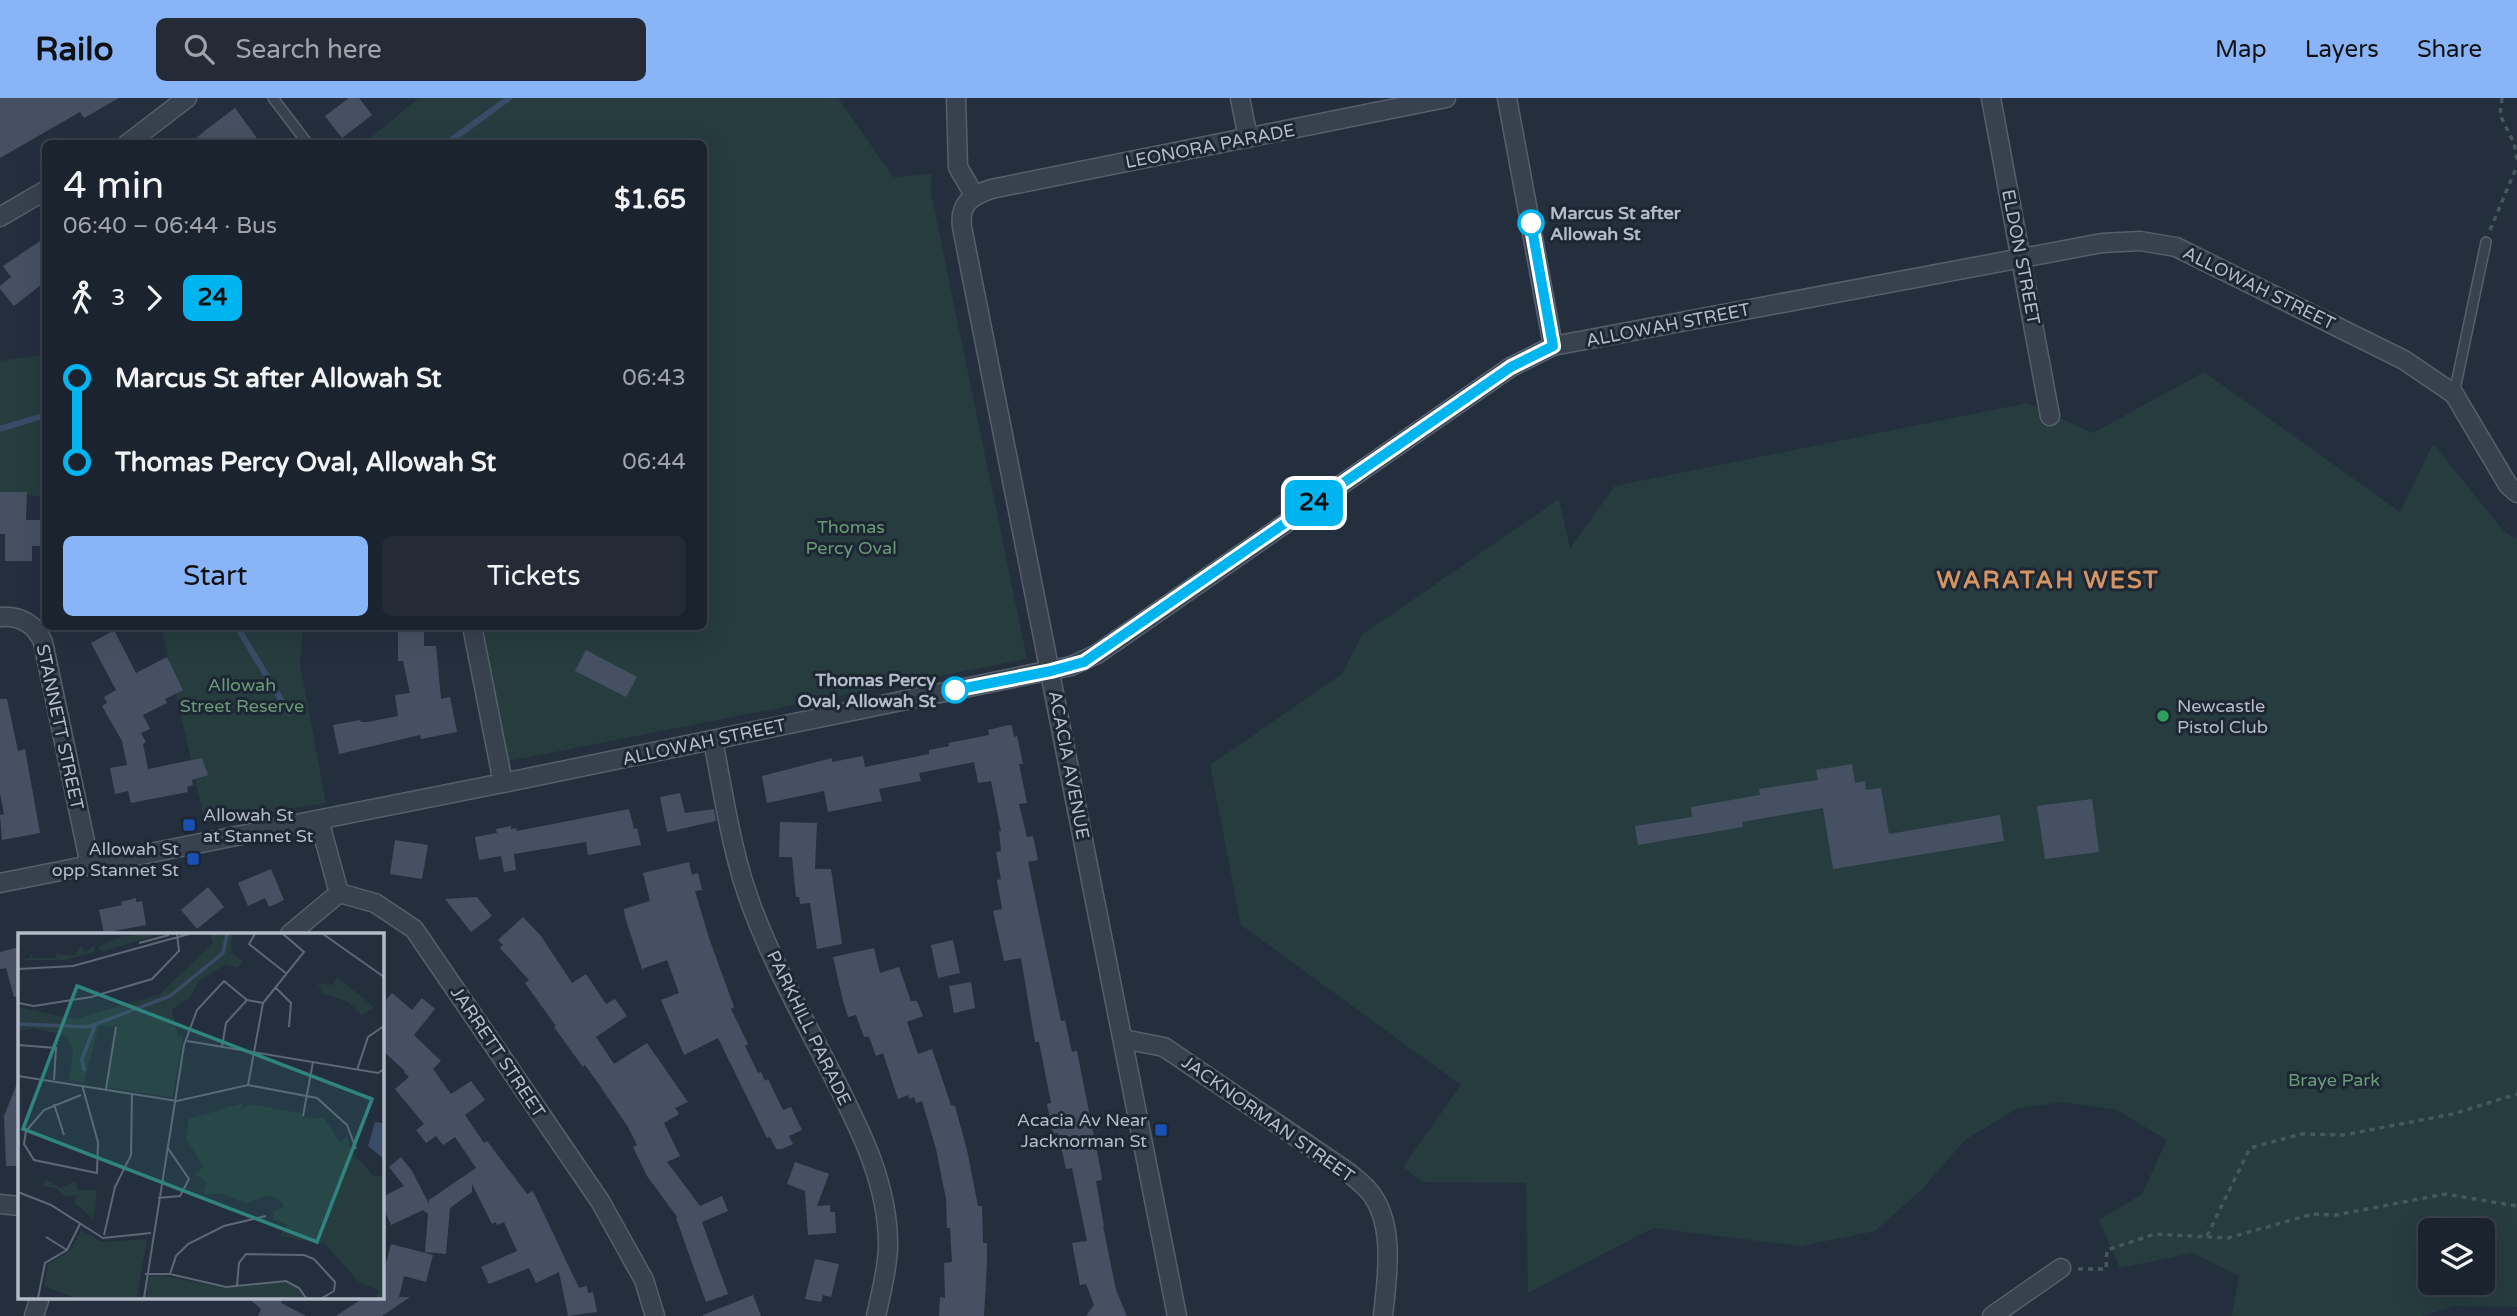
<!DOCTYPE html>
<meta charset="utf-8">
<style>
:root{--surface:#1b232e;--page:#242b36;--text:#f1f3f6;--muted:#a0a4aa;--line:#39404a;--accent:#8ab4f8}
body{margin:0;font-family:"Varela Round",sans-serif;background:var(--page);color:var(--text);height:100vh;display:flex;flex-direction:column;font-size:26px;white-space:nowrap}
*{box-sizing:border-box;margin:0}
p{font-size:23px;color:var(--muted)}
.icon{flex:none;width:38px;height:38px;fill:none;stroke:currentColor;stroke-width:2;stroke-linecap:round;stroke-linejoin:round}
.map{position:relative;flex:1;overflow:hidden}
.drawer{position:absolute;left:42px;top:42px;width:665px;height:490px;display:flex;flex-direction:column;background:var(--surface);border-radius:10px;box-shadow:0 7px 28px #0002,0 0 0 2px var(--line)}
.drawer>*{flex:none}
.badge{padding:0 14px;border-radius:10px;font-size:24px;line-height:46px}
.buttons{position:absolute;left:2418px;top:1120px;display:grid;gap:14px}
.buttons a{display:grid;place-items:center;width:77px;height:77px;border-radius:10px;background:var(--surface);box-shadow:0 7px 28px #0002,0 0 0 2px var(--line);font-size:35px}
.map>.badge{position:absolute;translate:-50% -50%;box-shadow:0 0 0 4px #fff}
.legs{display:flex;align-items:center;gap:10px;height:77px;padding:0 21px;font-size:23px}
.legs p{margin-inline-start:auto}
.overview{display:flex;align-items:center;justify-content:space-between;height:119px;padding:0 21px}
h1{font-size:38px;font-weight:600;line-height:52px}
.action{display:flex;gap:14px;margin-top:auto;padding:14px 21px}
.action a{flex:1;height:80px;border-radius:10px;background:var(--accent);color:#111;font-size:28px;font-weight:600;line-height:80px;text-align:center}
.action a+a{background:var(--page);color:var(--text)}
ul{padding:0 21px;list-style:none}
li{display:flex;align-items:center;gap:24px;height:84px;font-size:26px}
li i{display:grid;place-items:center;width:10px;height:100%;margin:0 9px;background:currentColor}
li i::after{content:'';width:18px;height:18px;margin:-9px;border:5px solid;border-radius:50%;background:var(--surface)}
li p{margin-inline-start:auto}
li:first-child i{background:linear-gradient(#0000 50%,currentColor 0)}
li:last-child i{background:linear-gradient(currentColor 50%,#0000 0)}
header{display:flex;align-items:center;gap:42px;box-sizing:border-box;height:98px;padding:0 35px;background:var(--accent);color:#111}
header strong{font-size:33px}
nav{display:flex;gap:38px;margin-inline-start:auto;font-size:24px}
.search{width:490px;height:63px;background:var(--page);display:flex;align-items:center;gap:18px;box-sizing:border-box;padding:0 24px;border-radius:10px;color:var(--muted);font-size:26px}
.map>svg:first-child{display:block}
.green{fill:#263c3f;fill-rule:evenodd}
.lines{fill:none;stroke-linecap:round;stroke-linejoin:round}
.stream{stroke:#394c67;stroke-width:6}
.building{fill:#455162}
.lane-casing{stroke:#565f6c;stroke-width:12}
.street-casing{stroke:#565f6c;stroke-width:21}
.path{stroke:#44595c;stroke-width:3.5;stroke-dasharray:5 5;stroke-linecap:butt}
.lane{stroke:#38414e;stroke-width:9}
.street{stroke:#38414e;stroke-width:18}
.line-1-casing{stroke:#fff;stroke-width:16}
.line-1{stroke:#00b5ef;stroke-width:10}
.stop-1-dot{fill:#fff;stroke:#00b5ef;stroke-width:3.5}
.leisure-dot{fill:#2e9e5b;stroke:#1d2633;stroke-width:2.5}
.transit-dot{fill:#1a4fb4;stroke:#1d2633;stroke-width:2.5}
.labels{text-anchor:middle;stroke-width:6;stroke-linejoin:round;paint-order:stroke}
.street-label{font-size:18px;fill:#b4bcc9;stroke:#1d2633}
.stop-label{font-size:18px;font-weight:bold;fill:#b4bcc9;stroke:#1d2633;text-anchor:start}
.park-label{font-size:18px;fill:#6b9a76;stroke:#1d2633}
.poi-label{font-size:18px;fill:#b4bcc9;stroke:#1d2633;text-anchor:start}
.district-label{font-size:24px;font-weight:bold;letter-spacing:2px;fill:#d59563;stroke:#1d2633}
.inset-river{fill:none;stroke:#394c67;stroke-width:3.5}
.inset-road{fill:none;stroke:#5e6776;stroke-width:2}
.view{fill:#308480;fill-opacity:0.15;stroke:#308480;stroke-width:3.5}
.inset-edge{fill:none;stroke:#b4bcc9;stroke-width:3.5}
</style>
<header>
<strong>Railo</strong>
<div class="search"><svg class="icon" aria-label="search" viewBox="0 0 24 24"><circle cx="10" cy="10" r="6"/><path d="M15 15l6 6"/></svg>Search here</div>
<nav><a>Map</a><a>Layers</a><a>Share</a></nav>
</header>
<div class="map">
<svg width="2517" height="1218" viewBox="0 0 2517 1218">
<rect width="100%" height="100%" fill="#242f3e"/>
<!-- green -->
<g class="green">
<path d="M419,0H838L893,79L932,76L931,95L1027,561L509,663L482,529L704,528V46H363Z"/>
<path d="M45,256V399L0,394V263Z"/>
<path d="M2204,274L2400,414L2433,346L2504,433L2517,441V1209L2455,1208L2422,1218H2232L2239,1178L2193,1155L2120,1170L2099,1122L2142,1096L2167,1042L2117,1012L2063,1004L2016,1011L1965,1042L1921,1092L1875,1133L1800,1148L1653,1130L1528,1195L1526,1085L1423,1084L1403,1069L1461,987L1241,827L1210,667L1342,576L1362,537L1559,401L1570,450L1615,388L2027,305L2093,335ZM2431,1132H2483V1185H2431Z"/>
<path d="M161,529H303L300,566L326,705L205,724Z"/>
</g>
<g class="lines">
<!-- stream -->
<g class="stream">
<path d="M446,46L509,0"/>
<path d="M0,331L46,317"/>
<path d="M240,528L239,532L289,615"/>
</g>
</g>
<!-- building -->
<g class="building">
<path d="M0,0H119L84,20L80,14L0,60Z"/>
<path d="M349,0H359L372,17L342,40L325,18Z"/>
<path d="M235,10L261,46H189L207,31Z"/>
<path d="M46,139V183L14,208L0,191V188L11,179L3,168Z"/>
<path d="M0,394H27L26,422H45V448H32V463H5V436H0Z"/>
<path d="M398,528H424V548H436L441,601L450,599L457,634L421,641L420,637L339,656L333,627L360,622L361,624H368L398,618L395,597L410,595L403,563H398Z"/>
<path d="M114,532L136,575L167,559L183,592L165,601L167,605L143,617L150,631L141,635L146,644L143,646L148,671L202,660L208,677L192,682L193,687L187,689L188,694L131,705L128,693L115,696L110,670L127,667L122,643L102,608L107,605L104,599L116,592L91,545Z"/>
<path d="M586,552L637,579L626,599L575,573Z"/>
<path d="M0,601H7L18,653L25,651L40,735L2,742L0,717L4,716L0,695Z"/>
<path d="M1009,627L1012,628L1014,639L1017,638L1023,666H1019L1027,705L1019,706L1027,739L1033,738L1038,762L1028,764L1061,923L1065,922L1072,954L1077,953L1101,1074L1102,1082L1096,1083L1104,1128H1103L1116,1192L1127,1218H1086L1094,1207L1086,1186L1080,1187L1072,1145L1087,1143L1072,1070L1066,1071L1058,1035L1053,1036L1047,1006L1051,1005L1039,944H1035L1021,860L1004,863L993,813L1002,811L997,782L1001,781L996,754L1001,753L999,733H1001L991,683L978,685L974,664L919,675L921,683L879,691L882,703L828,714L824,693L767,705L762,678L832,660V664L863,658L865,669L929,656V652L949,648L948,645L989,637L988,632Z"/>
<path d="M1852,666L1855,685L1865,683L1866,692L1881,690L1889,736L2000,717L2004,743L1833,771L1823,710L1742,724L1743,729L1638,747L1635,728L1692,719L1691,709L1760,697L1759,691L1818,682L1816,672Z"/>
<path d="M680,695L685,715L714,711L716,723L667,734L660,699Z"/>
<path d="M2092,701L2099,754L2045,761L2037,708Z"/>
<path d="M629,711L634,731L637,730L641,747L588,757L586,744L514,756L516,772L504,774L501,758L479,762L475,739L497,735L496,731L511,728V731L516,730L517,733Z"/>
<path d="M780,724L817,725L815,771H831L842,846L817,851L810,805L800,806L799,799H796L792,759H779Z"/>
<path d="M395,742L428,747L422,781L390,776Z"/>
<path d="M689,764L692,777L698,775L702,792L695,793L709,840L734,909L731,911L748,946L745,948L758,975L761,974L765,983L768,981L783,1012L791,1009L802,1032L789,1038L793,1046L782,1051H776L770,1039L767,1040L718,940L684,957L661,902L679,895L667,862L642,871L625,819L624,811L650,803L643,775Z"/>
<path d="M271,771L284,802L269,809L265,800L248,808L238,785Z"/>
<path d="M208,789L224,809L197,831L181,812Z"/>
<path d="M477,799L492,818L471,834L445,801Z"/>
<path d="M136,800V804L142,803L146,827L104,835L99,812L122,807L121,804Z"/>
<path d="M523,819L541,838L572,885L586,876L606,906L615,901L627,918L596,939L614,966L647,945L688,1004L675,1010L679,1016L664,1025L680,1058L667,1064L700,1108L722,1098L728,1113L702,1124L728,1196L706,1204L676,1120H678L647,1078L633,1049L637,1047L628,1029L598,985L585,967L583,969L554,929L556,928L525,885L529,882L500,850L503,847L498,842Z"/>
<path d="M953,842L960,875L938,880L931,847Z"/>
<path d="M19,849V898L14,899L6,870L0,871V854Z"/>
<path d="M874,850L880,875L899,869L911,903H917L923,918L907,924L918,956L932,951L951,1007L955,1008L967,1052L978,1108H982L983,1145H987V1165L984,1218H939L940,1199L945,1200L944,1165L952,1164L950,1130H947L946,1101L936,1051L922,1003L916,1005L914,999L909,1001L908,997L898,1001L883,955L876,958L869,939H864L856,917L848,919L843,903L833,859Z"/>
<path d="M971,884L975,910L954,915L949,888Z"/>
<path d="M392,895L412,912L422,900L435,911L414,937L441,963L433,971L451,996L471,983L485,1002L465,1017L484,1045L487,1043L527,1096L533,1093L579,1190L587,1188L588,1195L593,1194L597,1214L568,1218L559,1174L536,1185L529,1170L489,1186L481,1169L517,1153L504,1124L497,1127L496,1124L492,1126L472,1086V1094L450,1110L446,1156L425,1154L428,1116L423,1112L391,1127L382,1107V1099L404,1088L389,1069L401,1059L412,1073L429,1106V1102L476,1070L455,1039L443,1047L436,1038L426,1045L416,1032L424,1026L395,991L409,979L404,974L405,973L382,952V907Z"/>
<path d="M18,983L19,1068H6L4,1018Z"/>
<path d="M795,1064L829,1076L817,1108L830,1107V1114H835L836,1135L808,1137L805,1093L787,1086Z"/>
<path d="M391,1146L433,1157L426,1184L404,1178L399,1199H410L382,1218H336L365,1199H382V1181Z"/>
<path d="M815,1161L839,1166L831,1199L823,1197L821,1204L805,1201Z"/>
<path d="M753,1197L761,1218H703V1217Z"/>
<path d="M247,1199H284L281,1205L306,1218H258L261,1211Z"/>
</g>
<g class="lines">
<defs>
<g id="lane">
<path d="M273,0L308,46"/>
<path d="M2454,296L2486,144"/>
</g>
<g id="street">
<path d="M956,0L958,69L974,97"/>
<path d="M1240,0L1248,40"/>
<path d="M1507,0L1553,248"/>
<path d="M1991,0L2050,318"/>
<path d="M127,46L187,0"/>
<path d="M0,119L46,92"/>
<path d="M0,519C20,517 35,526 43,544L90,767"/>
<path d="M472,528L503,685"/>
<path d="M713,642C724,699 732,758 753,812C775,870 806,925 834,980C861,1033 889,1088 888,1150C887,1173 881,1196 876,1218"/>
<path d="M319,722L339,795L375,805L414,831L600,1103L644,1182L655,1218"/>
<path d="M0,785L503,685L1071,568L1097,556L1511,269L1553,248L2102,145L2140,143L2176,149L2404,262L2454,296L2508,387L2517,395"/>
<path d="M290,836L339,795"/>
<path d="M1123,941L1164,949L1348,1074C1355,1080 1363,1086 1369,1093C1396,1125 1387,1180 1383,1218"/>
<path d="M0,1106L19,1108"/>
<path d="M34,1218L40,1199"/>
<path d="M1177,1218L962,129C959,106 971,98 991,91L1446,0"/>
<path d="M1992,1218L2061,1170"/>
</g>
</defs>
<!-- lane casing -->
<use href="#lane" class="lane-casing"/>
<!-- street casing -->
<use href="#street" class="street-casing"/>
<!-- path -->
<g class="path">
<path d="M2502,0L2500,17L2514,45L2517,62"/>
<path d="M2490,132L2517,68"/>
<path d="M2207,1138L2250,1050L2301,1036L2343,1037L2453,1016L2517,996"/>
<path d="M2078,1171H2106L2107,1152L2155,1136L2228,1140L2313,1116L2336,1117L2445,1096L2517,1108"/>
</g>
<!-- lane -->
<use href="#lane" class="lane"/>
<!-- street -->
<use href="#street" class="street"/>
</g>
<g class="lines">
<defs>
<path id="line-1" d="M955,592L1051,573L1084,564L1511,269L1553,248L1531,125"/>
</defs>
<!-- line-1 casing -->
<use href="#line-1" class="line-1-casing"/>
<!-- line-1 -->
<use href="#line-1" class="line-1"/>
</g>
<!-- markers -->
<g class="stop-1-dot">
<circle cx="1531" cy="125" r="12"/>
<circle cx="955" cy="592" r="12"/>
</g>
<circle class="leisure-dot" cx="2163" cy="618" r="7"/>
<g class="transit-dot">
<rect x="182" y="720" width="14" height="14" rx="3.5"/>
<rect x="186" y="754" width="14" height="14" rx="3.5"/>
<rect x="1154" y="1025" width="14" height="14" rx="3.5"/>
</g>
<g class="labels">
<!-- street labels -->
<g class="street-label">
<text transform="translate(1210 48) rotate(-11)" y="6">LEONORA PARADE</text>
<text transform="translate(2021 159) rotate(79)" y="6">ELDON STREET</text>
<text transform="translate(2259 190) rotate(26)" y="6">ALLOWAH STREET</text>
<text transform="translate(1668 227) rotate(-11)" y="6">ALLOWAH STREET</text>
<text transform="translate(60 629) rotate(78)" y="6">STANNETT STREET</text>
<text transform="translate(704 644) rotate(-12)" y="6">ALLOWAH STREET</text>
<text transform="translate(1069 667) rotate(79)" y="6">ACACIA AVENUE</text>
<text transform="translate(809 930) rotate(64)" y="6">PARKHILL PARADE</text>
<text transform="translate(498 954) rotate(56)" y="6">JARRETT STREET</text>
<text transform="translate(1268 1021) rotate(35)" y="6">JACKNORMAN STREET</text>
</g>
<!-- stop labels -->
<g class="stop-label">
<text x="1550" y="121">Marcus St after<tspan x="1550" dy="21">Allowah St</tspan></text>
<text x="936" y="588" text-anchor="end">Thomas Percy<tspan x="936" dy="21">Oval, Allowah St</tspan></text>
</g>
<!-- park labels -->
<g class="park-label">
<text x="851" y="435">Thomas<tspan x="851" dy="21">Percy Oval</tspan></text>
<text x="242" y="593">Allowah<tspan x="242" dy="21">Street Reserve</tspan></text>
<text x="2334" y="988">Braye Park</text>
</g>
<!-- poi labels -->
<g class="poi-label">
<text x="2177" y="614">Newcastle<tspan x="2177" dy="21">Pistol Club</tspan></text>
<text x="203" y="723">Allowah St<tspan x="203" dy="21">at Stannet St</tspan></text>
<text x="179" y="757" text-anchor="end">Allowah St<tspan x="179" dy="21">opp Stannet St</tspan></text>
<text x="1147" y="1028" text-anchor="end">Acacia Av Near<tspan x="1147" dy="21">Jacknorman St</tspan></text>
</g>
<!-- district labels -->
<g class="district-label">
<text x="2048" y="490">WARATAH WEST</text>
</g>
</g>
<!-- overview -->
<g transform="translate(18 835)">
<rect width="366" height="366" fill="#242f3e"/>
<path d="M141,1L83,19L80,14L105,3ZM192,1H214L213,19L225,29L219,35L208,31L181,48L171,65L154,76L160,102L165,104L154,165L89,154L99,95L81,93L66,150L51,147L55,118L49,103L16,95L0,98V74L57,86L142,61L195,10ZM63,12L67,19L76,13L77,19L46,27H0L12,25L13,20L15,25H38L40,16L41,22H57ZM319,44L356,74L344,82L330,69L304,60L300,50L314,52ZM224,170V176L231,171L283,180L290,186L305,184L322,209L329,203L333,217L355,243H366V365H359L361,357L341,349L307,311L262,303L269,292L255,286V279L266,273L262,267L250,262L228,270L202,260L185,262L189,249L176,241L186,234L168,206L171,186ZM28,246L42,255L57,249L60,257H79L76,286L56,270L59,262L48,264L38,255L25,253ZM63,297L84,309L129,306L119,365L55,364L26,353L30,331L52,318ZM143,342L207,355L266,349L277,353L287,365H128L130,344Z" fill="#263c3f"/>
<path d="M357,189L366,190V226L350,213Z" fill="#394c67"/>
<path class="inset-river" d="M0,91L70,94L152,63L205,20L209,1M66,138L64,126L78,90"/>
<path class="inset-road" d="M237,1L231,11L269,41M305,1L366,44M121,10L151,2M0,36L55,33L171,1M258,55L273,70L271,94M0,70L16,73L73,64L134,46L161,18L159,1M169,108L360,140L366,136M0,112L38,115L36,147M204,114L208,90L229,67M339,137L350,104L366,93M0,143L159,168L230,152L299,165L329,192L338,216M230,152L245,70L286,19L265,1M88,156L98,94M63,162L26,177L8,198L6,211L16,227L79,240L80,209L64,152M36,171L46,202M285,183L295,129M0,259L33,272L85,305L133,300M140,265L162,263L171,246L149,214M86,302L97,254L113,222L114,160M28,304L49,317M127,341H152L208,354L268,348L281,355L288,365M152,341L158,323L170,311L206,293L248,283M219,353L221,330L228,321L286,322L296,326L317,349L316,358L304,365M20,365L27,330L49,317L62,291M126,365L166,112L179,77L206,48L229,67L245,70"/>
<path class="view" d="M59,53L354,166L299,309L5,196Z"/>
<rect width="366" height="366" class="inset-edge"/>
</g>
</svg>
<div class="buttons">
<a><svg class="icon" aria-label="layers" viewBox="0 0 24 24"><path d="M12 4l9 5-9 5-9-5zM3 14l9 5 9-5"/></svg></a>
</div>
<b class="badge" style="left:1314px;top:405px;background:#00b5ef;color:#111">24</b>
<section class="drawer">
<div class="overview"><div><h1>4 min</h1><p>06:40 – 06:44 · Bus</p></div><b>$1.65</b></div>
<div class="legs"><svg class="icon" aria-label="walk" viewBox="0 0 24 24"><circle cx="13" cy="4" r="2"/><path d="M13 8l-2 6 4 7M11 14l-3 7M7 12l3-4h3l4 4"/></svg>3<svg class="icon" aria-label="forward" viewBox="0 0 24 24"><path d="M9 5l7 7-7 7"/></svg><b class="badge" style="background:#00b5ef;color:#111">24</b></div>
<ul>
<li><i style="color:#00b5ef"></i><b>Marcus St after Allowah St</b><p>06:43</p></li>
<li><i style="color:#00b5ef"></i><b>Thomas Percy Oval, Allowah St</b><p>06:44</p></li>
</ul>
<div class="action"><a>Start</a><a>Tickets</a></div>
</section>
</div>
